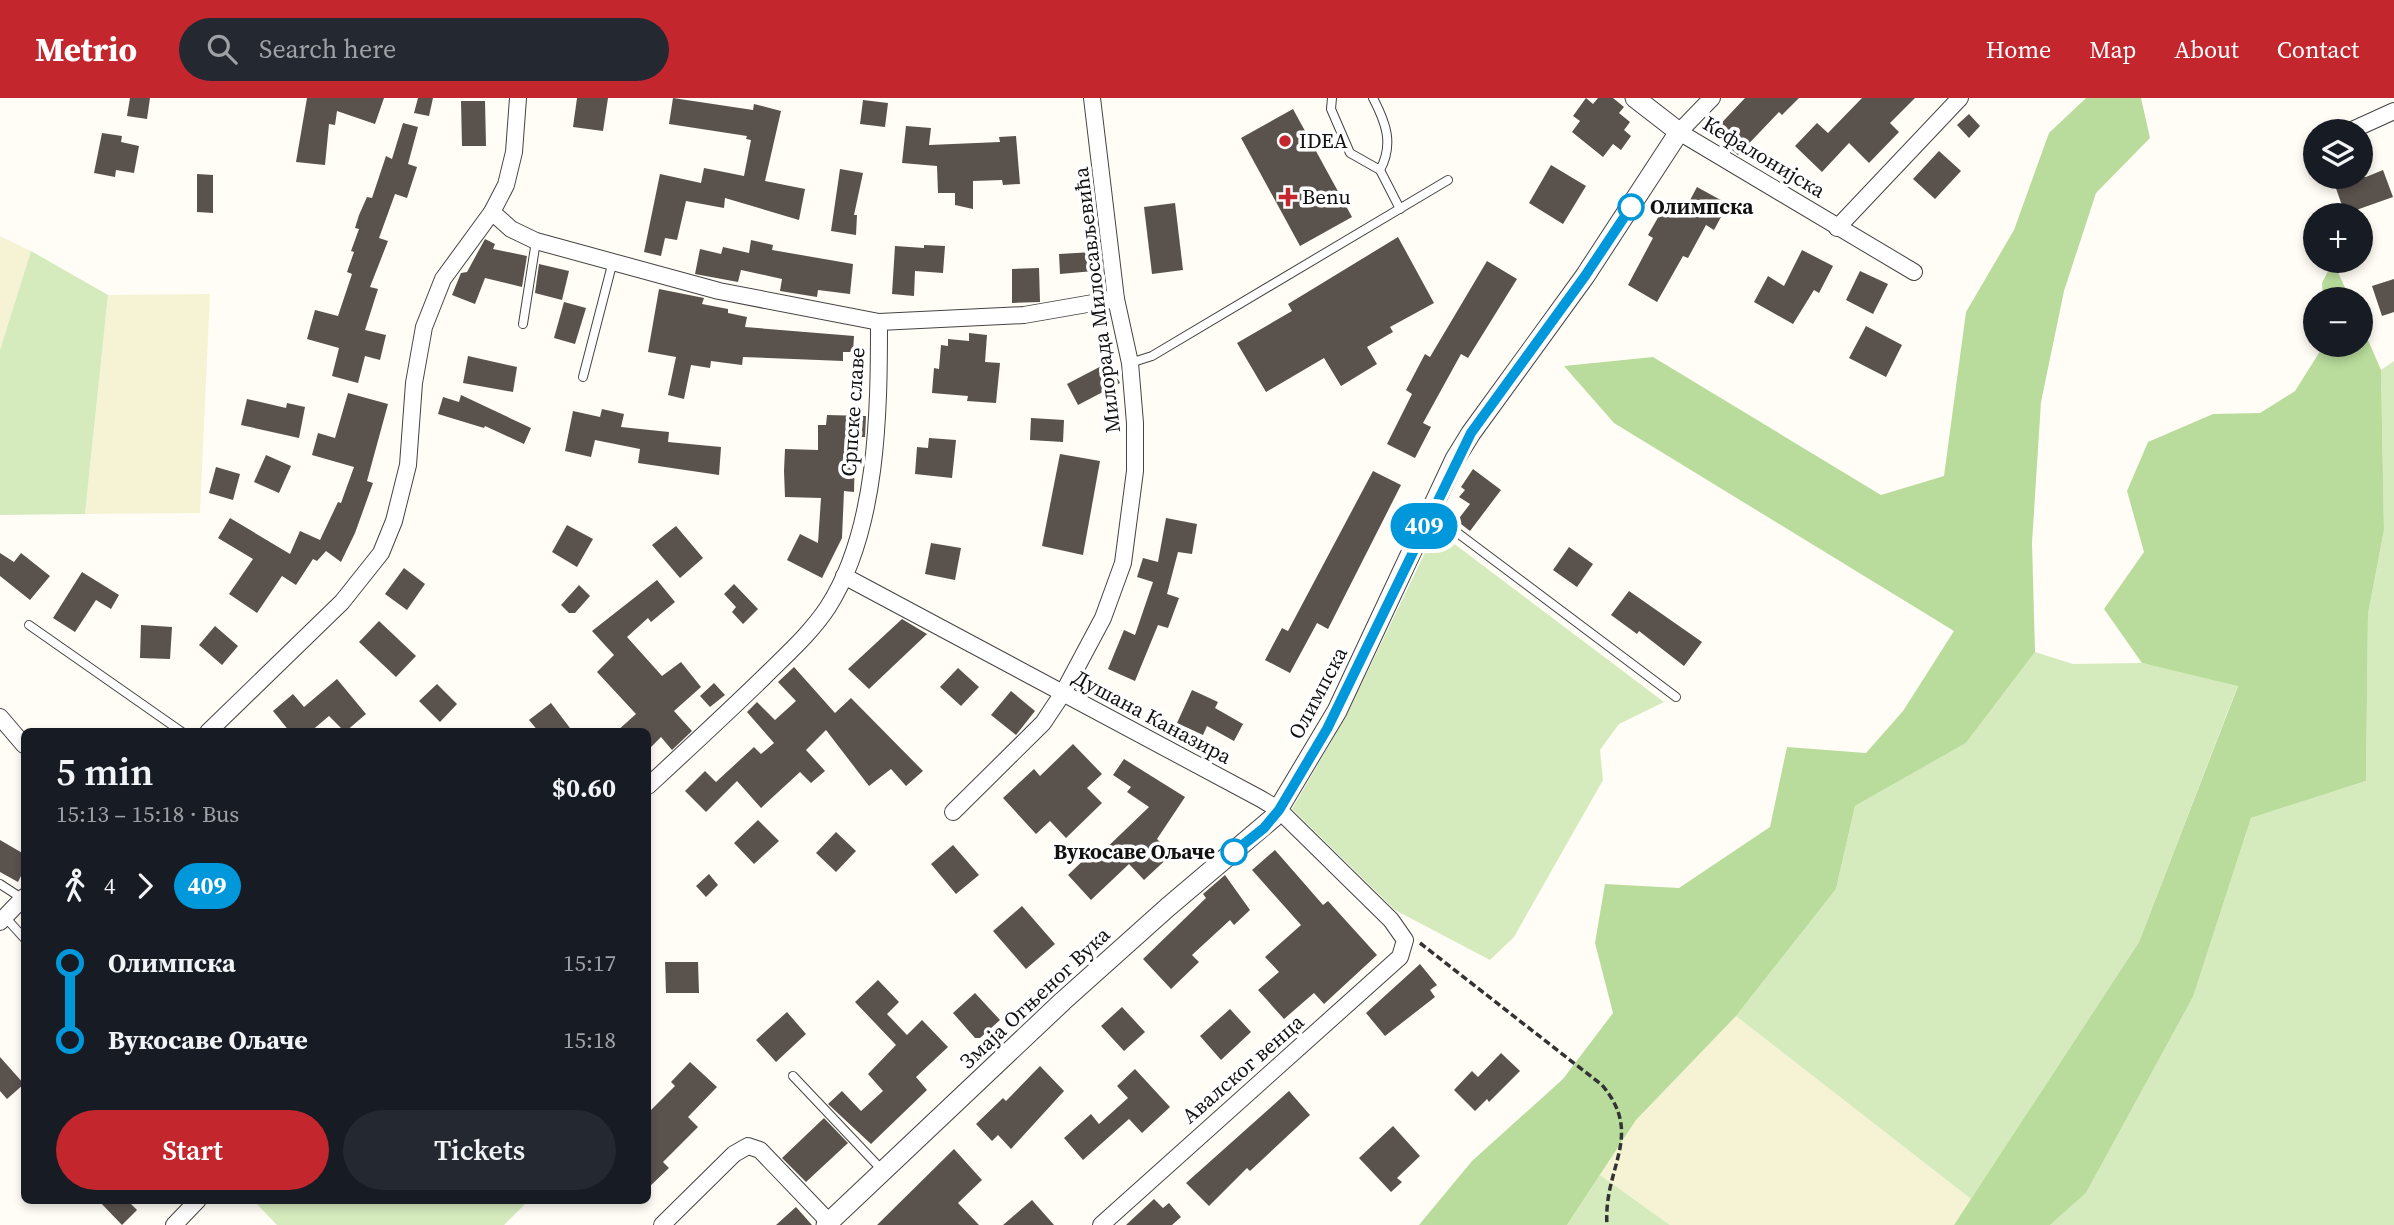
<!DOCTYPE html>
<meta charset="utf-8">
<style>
:root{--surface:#171b24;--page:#242831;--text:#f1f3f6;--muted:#9ea1a6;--accent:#c4262e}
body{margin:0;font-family:"Source Serif 4",serif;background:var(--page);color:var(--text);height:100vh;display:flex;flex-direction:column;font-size:26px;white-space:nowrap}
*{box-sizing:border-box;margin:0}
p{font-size:23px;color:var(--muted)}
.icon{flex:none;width:38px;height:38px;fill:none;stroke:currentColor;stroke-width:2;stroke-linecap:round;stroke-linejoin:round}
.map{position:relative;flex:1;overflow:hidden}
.sheet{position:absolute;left:21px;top:630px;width:630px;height:476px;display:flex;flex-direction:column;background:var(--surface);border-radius:10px;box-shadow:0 4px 10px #0003}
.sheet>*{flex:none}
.badge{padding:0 14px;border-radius:23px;font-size:24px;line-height:46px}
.fabs{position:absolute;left:2303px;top:21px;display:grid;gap:14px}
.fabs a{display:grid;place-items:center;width:70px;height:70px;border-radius:50%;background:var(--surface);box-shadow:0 4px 10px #0003;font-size:35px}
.map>.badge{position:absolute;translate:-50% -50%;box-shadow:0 0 0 4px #fff}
.legs{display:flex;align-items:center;gap:10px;height:77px;padding:0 35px;font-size:23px}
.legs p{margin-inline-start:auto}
.summary{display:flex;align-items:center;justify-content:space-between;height:119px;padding:0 35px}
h1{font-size:38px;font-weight:600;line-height:52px}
.cta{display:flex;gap:14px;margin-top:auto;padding:14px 35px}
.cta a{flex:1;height:80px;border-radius:42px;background:var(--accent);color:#fff;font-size:28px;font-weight:600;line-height:80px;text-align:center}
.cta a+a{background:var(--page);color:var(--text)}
ul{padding:0 35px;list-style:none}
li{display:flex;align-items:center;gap:24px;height:77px;font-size:26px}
li i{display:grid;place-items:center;width:10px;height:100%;margin:0 9px;background:currentColor}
li i::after{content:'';width:18px;height:18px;margin:-9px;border:5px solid;border-radius:50%;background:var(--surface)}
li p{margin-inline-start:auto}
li:first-child i{background:linear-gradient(#0000 50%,currentColor 0)}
li:last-child i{background:linear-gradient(currentColor 50%,#0000 0)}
header{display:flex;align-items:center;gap:42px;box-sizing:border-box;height:98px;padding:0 35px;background:var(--accent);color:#fff}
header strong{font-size:33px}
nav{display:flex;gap:38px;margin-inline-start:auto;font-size:24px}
.search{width:490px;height:63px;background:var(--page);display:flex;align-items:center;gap:18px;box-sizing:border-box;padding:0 24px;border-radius:38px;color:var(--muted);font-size:26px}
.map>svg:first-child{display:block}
.farmland{fill:#f6f3d4}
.green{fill:#d5ebbd}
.forest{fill:#b9dc9c}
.building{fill:#5a524d}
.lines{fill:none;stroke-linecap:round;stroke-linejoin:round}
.service-casing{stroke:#444;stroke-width:10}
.minor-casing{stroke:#444;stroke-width:18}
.tertiary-casing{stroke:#444;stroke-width:21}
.path{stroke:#333;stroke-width:3.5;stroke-dasharray:7 3.5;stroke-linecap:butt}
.service{stroke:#fff;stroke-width:8}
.minor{stroke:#fff;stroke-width:16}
.tertiary{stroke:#fff;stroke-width:19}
.line-1-casing{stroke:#fff;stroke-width:16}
.line-1{stroke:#0098da;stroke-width:10}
.poi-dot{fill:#c4262e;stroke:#fff;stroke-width:2.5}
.stop-1-dot{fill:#fff;stroke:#0098da;stroke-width:3.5}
.labels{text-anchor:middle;stroke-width:7;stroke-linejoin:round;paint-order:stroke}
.poi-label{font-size:21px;fill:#111;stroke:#fff;text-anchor:start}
.street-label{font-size:21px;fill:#111;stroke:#fff}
.stop-label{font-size:21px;font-weight:bold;fill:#111;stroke:#fff;text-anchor:start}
</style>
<header>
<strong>Metrio</strong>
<div class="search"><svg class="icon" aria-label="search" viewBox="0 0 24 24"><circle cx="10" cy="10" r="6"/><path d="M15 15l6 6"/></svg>Search here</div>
<nav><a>Home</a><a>Map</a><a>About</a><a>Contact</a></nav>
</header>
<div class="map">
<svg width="2394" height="1127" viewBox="0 0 2394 1127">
<rect width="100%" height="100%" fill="#fffdf5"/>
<!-- farmland -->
<g class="farmland">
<path d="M0,138L31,153L0,252Z"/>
<path d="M210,196L200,415L85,416L108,197Z"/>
<path d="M1736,918L1971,1101L1954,1127H1670L1600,1077L1636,1022Z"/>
</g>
<!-- green -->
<g class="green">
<path d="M31,153L108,197L85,416L0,417V252Z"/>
<path d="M2394,263V1127H2050L2086,1095L2193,899L2251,720L2366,683L2368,516L2384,432L2381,272Z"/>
<path d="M1436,432L1664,604L1619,626L1600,652L1603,682L1514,839L1490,862L1395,812L1292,711L1345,620Z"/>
<path d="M2035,554L2073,566L2142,565L2238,587L2139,844L1971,1101L1736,918L1836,791L1855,708L1966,645Z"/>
<path d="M1600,1077L1670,1127H1567Z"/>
<path d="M254,1103H528L504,1127H277Z"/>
</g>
<!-- forest -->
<g class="forest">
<path d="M2086,0H2141L2150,40L2096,95L2064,193L2041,304L2032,445L2035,554L1966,645L1855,708L1836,791L1736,918L1636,1022L1567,1127H1419L1472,1063L1563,981L1613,915L1595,845L1605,786L1679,790L1770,729L1787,649L1866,655L1903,613L1954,533L1614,325L1564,268L1653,259L1881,397L1944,378L1966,214L2014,132L2049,35Z"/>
<path d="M2333,163L2350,201H2323L2322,185Z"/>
<path d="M2361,226L2381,272L2384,432L2368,516L2366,683L2251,720L2193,899L2086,1095L2050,1127H1954L2139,844L2238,588L2142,565L2104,511L2144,454L2127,393L2148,344L2213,316L2260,315L2295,293L2324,247H2361Z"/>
</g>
<!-- building -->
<g class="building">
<path d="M130,0H150L147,21L127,18Z"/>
<path d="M307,0H384L375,26L337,13L335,27L329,26L325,67L296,64Z"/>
<path d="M418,0H433L429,18L414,15Z"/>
<path d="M577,0H608L603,33L573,29Z"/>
<path d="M673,0L753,12L754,6L781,13L765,83L805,91L799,122L725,100L724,110L686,103L677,142L665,140L661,158L644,154L660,76L701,85L704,70L744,78L751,42L746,41L747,38L669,26Z"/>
<path d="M1586,0L1593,6L1598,0H1613L1624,9L1619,15L1630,24L1624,32L1631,38L1621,52L1613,46L1603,59L1572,34L1580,23L1573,18Z"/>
<path d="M1745,0H1799L1782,17L1779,14L1738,57L1712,35Z"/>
<path d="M1862,0H1915L1890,25L1899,34L1869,65L1849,45L1822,74L1795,48L1817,25L1828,35Z"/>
<path d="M863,2L888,5L885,29L860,26Z"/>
<path d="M461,3H485L486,48H462Z"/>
<path d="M1293,11L1352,119L1300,148L1241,40Z"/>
<path d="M1969,16L1980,28L1969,40L1957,27Z"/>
<path d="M403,25L418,29L408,66L417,69L407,100L395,96L379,140L388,143L370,189L378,191L365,232L386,237L380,262L365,258L358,285L332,278L339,250L307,241L315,212L338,218L352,176L347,174L354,154L351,153L359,131L355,130L359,117L367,99L372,100L386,58L392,61Z"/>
<path d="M906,28L931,30L929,47L1000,44L999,39L1016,38L1020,86L1003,87L1002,82L973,83V111L955,107V95H938L937,68L902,65Z"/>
<path d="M102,35L122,38L121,44L139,48L134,75L116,72L115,79L94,75Z"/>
<path d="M1939,53L1961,73L1935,101L1913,81Z"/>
<path d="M1551,67L1586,88L1563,126L1529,105Z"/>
<path d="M840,71L863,75L854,117H857L856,137L831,133Z"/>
<path d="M2383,72L2393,99L2345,116L2332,79H2366Z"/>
<path d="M197,76L213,77V115L197,114Z"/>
<path d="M1697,89L1728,106L1714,132L1706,127L1688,160L1683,158L1657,204L1628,187L1653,140L1648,137L1664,109L1681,119Z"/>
<path d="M1175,105L1183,172L1152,176L1144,109Z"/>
<path d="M1398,139L1434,205L1390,229L1393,234L1367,249L1377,266L1341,288L1324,260L1266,294L1237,245L1292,213L1288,206Z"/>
<path d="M485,141L495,146L493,151L527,158L522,189L485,180L475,206L452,197L461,175L467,174Z"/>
<path d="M751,142L773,147L772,152L853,166L850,196L818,192L817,199L780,193L782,181L741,172L738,184L695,176L700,151L721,156L723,149L749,155Z"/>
<path d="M924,147L945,148L943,175L915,173L914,198L892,196L895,148L924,150Z"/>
<path d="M1802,152L1833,168L1819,195L1814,192L1793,226L1754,204L1768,178L1784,188Z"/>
<path d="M1093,154L1094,173L1060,176L1059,156Z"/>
<path d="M1487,163L1517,181L1468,260L1461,256L1423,325L1431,329L1415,360L1387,346L1412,296L1406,292L1425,256L1430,259Z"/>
<path d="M539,166L569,173L562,202L535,195Z"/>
<path d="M1039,170L1040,204L1012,205V171Z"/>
<path d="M1860,173L1888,186L1873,216L1846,202Z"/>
<path d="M2394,181V214L2382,218L2372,188Z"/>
<path d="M659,191L704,200L702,206L728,211V215L747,219L745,229L854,238L853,254H843V263L743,259L742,267L711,263L710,270L691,267L684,301L668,297L676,259L648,254Z"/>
<path d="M564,204L586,210L575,246L554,240Z"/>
<path d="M1866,228L1902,247L1886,279L1849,260Z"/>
<path d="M969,235L987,237L985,264L1000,265L996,305L967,303L968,298L932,295L934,270L939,271L941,247L948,248V241L969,243Z"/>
<path d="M468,258L517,269L513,294L463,285Z"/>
<path d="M1109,264L1120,285L1078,307L1067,286Z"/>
<path d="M348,295L388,306L367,383L373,385L355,435L341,464L326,453L317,463L313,461L296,487L282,478L257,515L229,496L253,461L218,440L230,420L290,456L300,433L320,442L338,404L341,405L354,369L312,357L318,335L335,340Z"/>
<path d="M461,297L531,330L524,346L485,328L484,330L438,316L443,299L459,304Z"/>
<path d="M247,301L286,310L287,305L305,309L299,340L241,327Z"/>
<path d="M602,311L624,316L621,329L669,334L668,344L721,349L719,377L638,365L640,351L595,342L591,359L565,353L573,313L600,319Z"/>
<path d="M827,317L866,318L865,339H858L855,351L854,394L844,393L842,440L822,480L787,462L800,436L818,445L821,400L785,399L784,373L785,351L818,352V327H826Z"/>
<path d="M1031,320L1064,322L1063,344L1030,342Z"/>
<path d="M929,340L956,342L952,380L915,376L917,349L928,350Z"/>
<path d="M1060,356L1100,363L1083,457L1042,448Z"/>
<path d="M266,357L291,368L279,395L254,384Z"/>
<path d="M216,369L240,376L233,402L209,395Z"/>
<path d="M1473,371L1501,392L1470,433L1457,423L1470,406L1459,399L1465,392L1461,389Z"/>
<path d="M1373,373L1401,387L1328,531L1317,525L1290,575L1265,562L1282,530L1288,533Z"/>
<path d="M1166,420L1197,426L1192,456L1178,454L1167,496L1179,500L1168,530L1158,527L1135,583L1108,571L1124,532L1135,537L1153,484L1137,479L1143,460L1158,464Z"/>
<path d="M567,427L593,441L577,469L552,454Z"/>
<path d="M676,428L703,460L680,480L652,447Z"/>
<path d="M931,445L961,450L955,482L925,476Z"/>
<path d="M1569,449L1593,466L1577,489L1553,472Z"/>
<path d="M0,455L14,464L21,455L50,478L30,502L0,478Z"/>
<path d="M404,470L425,486L407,512L385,496Z"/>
<path d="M82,474L119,497L111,511L96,502L75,534L53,520Z"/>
<path d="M657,482L675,504L651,524L648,520L627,539L662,578L681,564L701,589L674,613L692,633L672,652L661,639L648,652V634H616L636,616L597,574L614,557L592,533Z"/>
<path d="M734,486L758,511L743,526L732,514L736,509L724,496Z"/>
<path d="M579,487L590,498L575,515H569L561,507Z"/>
<path d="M1629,493L1702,544L1684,568L1639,533L1637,536L1611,517Z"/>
<path d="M902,521L927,536L869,591L848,571Z"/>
<path d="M379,523L416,558L396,579L359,544Z"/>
<path d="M141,527L172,529L170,561L140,560Z"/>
<path d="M215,528L238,548L222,567L199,547Z"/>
<path d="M794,569L835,615L851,600L923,673L906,688L891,671L869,688L826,632L806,652L825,673L811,685L800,674L761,710L737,683L706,714L685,693L705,673L716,684L754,649L761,656L774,645L747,614L757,604L775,622L796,603L778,584Z"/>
<path d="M958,570L979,589L961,608L940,589Z"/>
<path d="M337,581L366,616L345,634L329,618L310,634H290L273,613L293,596L304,609Z"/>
<path d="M714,585L725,597L710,609L700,598Z"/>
<path d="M437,586L457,606L440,624L419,603Z"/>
<path d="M1192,592L1218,604L1215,610L1243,626L1234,643L1207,628L1203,637L1177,625Z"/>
<path d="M1011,593L1035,613L1016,637L991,617Z"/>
<path d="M551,605L573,634H539L529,622Z"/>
<path d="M1073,646L1102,676L1087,690L1102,705L1066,740L1050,723L1036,736L1003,700L1034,671L1040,678Z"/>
<path d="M1124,661L1185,699L1157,741L1172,756L1144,782L1129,766L1091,802L1068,777L1092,754L1097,759L1149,709L1127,694L1131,689L1113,677Z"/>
<path d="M758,722L779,743L754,766L734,745Z"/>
<path d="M836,734L856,753L836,774L816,755Z"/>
<path d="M0,742L24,756V772L18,784L0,774Z"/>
<path d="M953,747L979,777L956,796L931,766Z"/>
<path d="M1275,752L1323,807L1328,803L1377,857L1324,906L1314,895L1284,921L1258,892L1279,874L1265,859L1301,827L1252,772Z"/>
<path d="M709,776L718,787L706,799L696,788Z"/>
<path d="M1225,777L1250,812L1234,827L1230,822L1192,857L1199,864L1171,891L1143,861L1206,800L1203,796Z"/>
<path d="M1022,808L1055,846L1026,871L993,833Z"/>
<path d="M665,864H698L699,895H666Z"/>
<path d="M1420,866L1437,887L1430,892L1435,899L1385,938L1366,915Z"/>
<path d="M878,882L899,904L887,916L907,937L922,922L948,949L916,979L927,992L871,1046L828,1006L842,993L861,1013L883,993L868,976L896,947L855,904Z"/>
<path d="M975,895L1000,922L980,940H975L953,915Z"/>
<path d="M1122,909L1145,934L1124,953L1101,928Z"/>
<path d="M1230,911L1251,934L1221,962L1200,938Z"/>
<path d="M787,914L806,936L776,964L756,942Z"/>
<path d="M1501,955L1520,973L1489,1004L1487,1001L1475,1013L1454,992L1472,973L1478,979Z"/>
<path d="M0,959L24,986L7,1001L0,993Z"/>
<path d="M690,964L717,989L688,1019L698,1029L663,1064L669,1070L648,1090V1015L675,988L671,984Z"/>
<path d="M1040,968L1064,993L1011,1051L998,1037L992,1043L976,1026L1003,1000L1006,1003Z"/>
<path d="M1135,971L1170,1009L1142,1035L1129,1021L1083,1062L1064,1040L1091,1016L1099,1026L1128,1000L1117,988Z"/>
<path d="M1289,993L1310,1017L1250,1073L1247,1070L1209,1108L1186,1085Z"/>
<path d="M824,1020L848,1045L806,1084L782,1060Z"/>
<path d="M1393,1028L1420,1058L1397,1080L1402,1084L1391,1094L1359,1060Z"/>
<path d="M954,1051L982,1082L958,1105L979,1127H877Z"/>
<path d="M1154,1101L1163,1110L1169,1105L1181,1119L1172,1127H1126Z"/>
<path d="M98,1102H127L137,1112L122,1127Z"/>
<path d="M1032,1102L1054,1127H1003Z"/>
<path d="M796,1109L812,1127H776Z"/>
</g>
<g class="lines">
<defs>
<g id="service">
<path d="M1332,0L1331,11L1350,55L1380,72L1400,111"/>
<path d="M1373,0C1386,25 1394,46 1380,72"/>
<path d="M523,226L536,143"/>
<path d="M1130,265L1152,258L1448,82"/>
<path d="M583,279L613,163"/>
<path d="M1431,415L1676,599"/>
<path d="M29,527L182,634"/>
<path d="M0,786L23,801"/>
<path d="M5,819L24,840"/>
<path d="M793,978L883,1073"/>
</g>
<g id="minor">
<path d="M1712,0L1679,34L1914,174"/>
<path d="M2350,33L2394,13"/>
<path d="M492,114L511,131L536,143L719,193L879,224L1024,217L1116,201"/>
<path d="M1837,130L1960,0"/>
<path d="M844,478L1261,701L1279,712L1391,822L1405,842L1400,859L1101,1127"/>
<path d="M0,619L24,647"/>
<path d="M208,634L342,504L381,455L394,423L408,367L414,285L424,229L443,181L492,114L506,87L514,54L518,0"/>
<path d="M648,688C687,652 726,616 764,579C786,557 811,535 828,509C878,431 879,314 879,224"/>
<path d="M953,714L1043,625L1063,595L1103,520L1123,465L1135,373V325L1130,265L1116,201L1092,0"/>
<path d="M0,824L24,799"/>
<path d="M174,1127L198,1102"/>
<path d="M662,1127L734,1056L748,1048L760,1052L829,1124"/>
</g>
<path id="tertiary" d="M826,1127L1063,903L1168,809L1273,720L1337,613L1455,361L1471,335L1585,178L1679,34L1635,0"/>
</defs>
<!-- service casing -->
<use href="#service" class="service-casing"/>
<!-- minor casing -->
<use href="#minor" class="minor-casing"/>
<!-- tertiary casing -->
<use href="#tertiary" class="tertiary-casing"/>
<!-- path -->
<path class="path" d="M1420,845L1602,987C1645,1038 1603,1069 1607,1127"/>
<!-- service -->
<use href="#service" class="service"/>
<!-- minor -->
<use href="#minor" class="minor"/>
<!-- tertiary -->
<use href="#tertiary" class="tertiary"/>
</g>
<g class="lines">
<defs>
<path id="line-1" d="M1234,754L1264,730L1279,712L1327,631L1471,335L1585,178L1631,109"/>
</defs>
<!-- line-1 casing -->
<use href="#line-1" class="line-1-casing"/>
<!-- line-1 -->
<use href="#line-1" class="line-1"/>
</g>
<!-- markers -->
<g class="poi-dot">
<circle cx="1285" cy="43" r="7"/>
<path d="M1284.5 88.5h7v7h7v7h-7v7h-7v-7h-7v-7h7z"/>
</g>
<g class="stop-1-dot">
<circle cx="1631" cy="109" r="12"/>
<circle cx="1234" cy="754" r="12"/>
</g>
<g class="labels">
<!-- poi labels -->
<g class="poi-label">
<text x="1299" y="50">IDEA</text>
<text x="1302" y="106">Benu</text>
</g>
<!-- street labels -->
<g class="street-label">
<text transform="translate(1764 59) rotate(31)" y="7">Кефалонијска</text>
<text transform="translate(1097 202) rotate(-97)" y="7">Милорада Милосављевића</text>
<text transform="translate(853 314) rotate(-86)" y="7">Српске славе</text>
<text transform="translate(1318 595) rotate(-62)" y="7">Олимпска</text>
<text transform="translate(1152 619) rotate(28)" y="7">Душана Каназира</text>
<text transform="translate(1035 900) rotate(-43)" y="7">Змаја Огњеног Вука</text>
<text transform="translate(1243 971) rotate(-41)" y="7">Авалског венца</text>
</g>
<!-- stop labels -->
<g class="stop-label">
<text x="1650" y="116">Олимпска</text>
<text x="1215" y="761" text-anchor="end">Вукосаве Ољаче</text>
</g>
</g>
</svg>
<div class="fabs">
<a><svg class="icon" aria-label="layers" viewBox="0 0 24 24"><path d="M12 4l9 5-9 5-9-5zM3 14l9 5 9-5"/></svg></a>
<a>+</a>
<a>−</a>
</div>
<b class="badge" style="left:1424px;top:428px;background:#0098da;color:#fff">409</b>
<section class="sheet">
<div class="summary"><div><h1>5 min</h1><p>15:13 – 15:18 · Bus</p></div><b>$0.60</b></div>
<div class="legs"><svg class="icon" aria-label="walk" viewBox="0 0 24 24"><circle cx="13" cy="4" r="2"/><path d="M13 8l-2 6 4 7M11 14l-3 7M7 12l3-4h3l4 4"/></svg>4<svg class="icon" aria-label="forward" viewBox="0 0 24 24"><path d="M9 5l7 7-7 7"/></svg><b class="badge" style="background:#0098da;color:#fff">409</b></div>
<ul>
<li><i style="color:#0098da"></i><b>Олимпска</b><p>15:17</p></li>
<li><i style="color:#0098da"></i><b>Вукосаве Ољаче</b><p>15:18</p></li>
</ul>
<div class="cta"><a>Start</a><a>Tickets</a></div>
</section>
</div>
